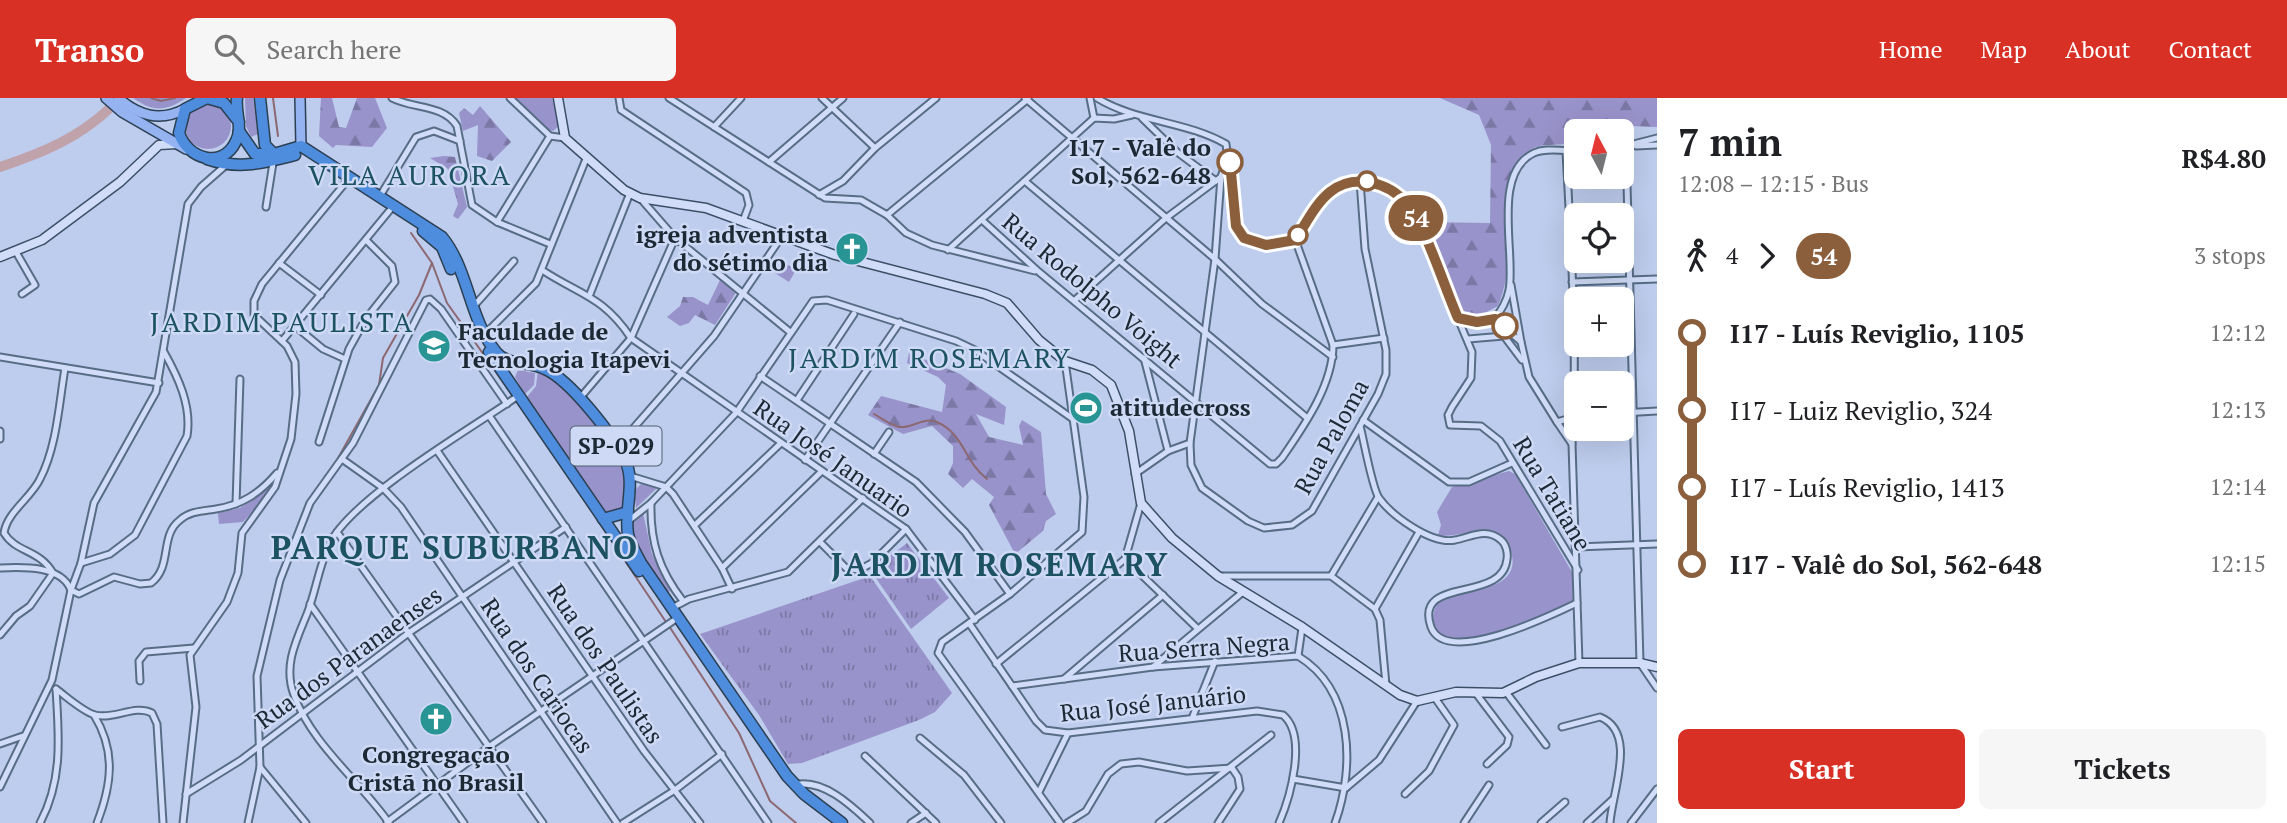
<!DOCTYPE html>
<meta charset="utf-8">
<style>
:root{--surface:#fff;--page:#f6f6f6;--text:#202124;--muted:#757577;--accent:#d93025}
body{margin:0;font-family:"PT Serif",serif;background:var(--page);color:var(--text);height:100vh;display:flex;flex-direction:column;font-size:26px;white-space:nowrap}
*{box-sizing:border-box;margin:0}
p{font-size:23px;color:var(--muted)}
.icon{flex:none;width:38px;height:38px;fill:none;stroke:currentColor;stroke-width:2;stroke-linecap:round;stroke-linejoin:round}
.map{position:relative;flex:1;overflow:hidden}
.panel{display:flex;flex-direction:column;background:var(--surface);width:630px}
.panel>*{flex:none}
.badge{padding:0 14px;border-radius:23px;font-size:24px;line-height:46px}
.needle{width:46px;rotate:353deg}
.fabs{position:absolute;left:1564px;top:21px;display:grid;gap:14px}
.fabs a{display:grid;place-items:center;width:70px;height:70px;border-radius:10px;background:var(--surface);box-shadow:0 7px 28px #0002;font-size:35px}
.map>.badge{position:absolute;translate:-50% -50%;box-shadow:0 0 0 4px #fff}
.legs{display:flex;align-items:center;gap:10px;height:77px;padding:0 21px;font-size:23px}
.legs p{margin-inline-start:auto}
.head{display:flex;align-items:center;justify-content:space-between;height:119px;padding:0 21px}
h1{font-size:38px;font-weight:700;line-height:52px}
.primary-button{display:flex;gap:14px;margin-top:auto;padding:14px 21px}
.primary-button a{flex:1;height:80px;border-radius:10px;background:var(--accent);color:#fff;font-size:28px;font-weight:700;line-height:80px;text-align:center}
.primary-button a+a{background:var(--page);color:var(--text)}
ul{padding:0 21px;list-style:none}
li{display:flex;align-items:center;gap:24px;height:77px;font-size:26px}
li i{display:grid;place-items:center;width:10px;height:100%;margin:0 9px;background:currentColor}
li i::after{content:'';width:18px;height:18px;margin:-9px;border:5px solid;border-radius:50%;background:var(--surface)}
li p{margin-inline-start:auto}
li:first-child i{background:linear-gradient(#0000 50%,currentColor 0)}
li:last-child i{background:linear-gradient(currentColor 50%,#0000 0)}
header{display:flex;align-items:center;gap:42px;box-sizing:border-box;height:98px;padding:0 35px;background:var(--accent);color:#fff}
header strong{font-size:33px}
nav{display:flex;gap:38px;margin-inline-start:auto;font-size:24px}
.search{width:490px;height:63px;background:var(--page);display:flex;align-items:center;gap:18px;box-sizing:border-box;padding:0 24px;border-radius:10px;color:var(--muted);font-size:26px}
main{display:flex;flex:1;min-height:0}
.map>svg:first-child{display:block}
.grass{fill:url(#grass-tufts)}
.forest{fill:url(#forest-firs)}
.park{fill:#9993cb}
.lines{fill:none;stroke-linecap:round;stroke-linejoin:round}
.stream{stroke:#8c6972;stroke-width:2}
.river{stroke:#bfa2aa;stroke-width:10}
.street-casing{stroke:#576d85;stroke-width:9}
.secondary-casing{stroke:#3b5067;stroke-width:11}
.primary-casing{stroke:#2c4053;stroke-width:12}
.highway-casing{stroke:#2c4053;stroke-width:13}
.street{stroke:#d1ddf8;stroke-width:5}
.secondary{stroke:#d1ddf8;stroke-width:8}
.primary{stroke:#95b2f1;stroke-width:9}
.highway{stroke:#4e8ddd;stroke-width:10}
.line-1-casing{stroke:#fff;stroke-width:16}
.line-1{stroke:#8b5e3c;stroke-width:10}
.stop-1-dot{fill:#fff;stroke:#8b5e3c;stroke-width:3.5}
.labels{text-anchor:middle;stroke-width:5;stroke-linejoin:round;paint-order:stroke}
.shield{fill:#ced9f5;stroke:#515e6f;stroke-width:2}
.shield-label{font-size:23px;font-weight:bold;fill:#1c2935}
.stop-label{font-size:24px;font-weight:bold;fill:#1c2935;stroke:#ced9f5;text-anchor:end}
.poi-label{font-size:24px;font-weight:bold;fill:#1c2935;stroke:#ced9f5;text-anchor:start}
.street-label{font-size:24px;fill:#1c2935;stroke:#ced9f5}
.quarter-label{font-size:28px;letter-spacing:2px;fill:#1c5261;stroke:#ced9f5}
.district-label{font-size:32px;font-weight:bold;letter-spacing:2px;fill:#1c5261;stroke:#ced9f5}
</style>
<header>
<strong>Transo</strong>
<div class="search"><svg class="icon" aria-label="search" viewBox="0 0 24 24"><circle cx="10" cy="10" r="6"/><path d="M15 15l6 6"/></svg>Search here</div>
<nav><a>Home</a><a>Map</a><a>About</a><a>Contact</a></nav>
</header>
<main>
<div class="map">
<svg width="1657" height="725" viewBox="0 0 1657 725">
<defs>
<pattern id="grass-tufts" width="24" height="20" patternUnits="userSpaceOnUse" patternTransform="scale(1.75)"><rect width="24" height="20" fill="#9993cb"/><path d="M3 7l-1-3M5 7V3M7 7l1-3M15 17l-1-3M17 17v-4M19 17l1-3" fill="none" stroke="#7c78a6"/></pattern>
<pattern id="forest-firs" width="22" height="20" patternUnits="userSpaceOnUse" patternTransform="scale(1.75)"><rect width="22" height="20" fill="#9993cb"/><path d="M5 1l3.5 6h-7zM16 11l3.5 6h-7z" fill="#7c78a6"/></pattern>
</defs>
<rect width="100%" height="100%" fill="#becced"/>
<!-- grass -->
<g class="grass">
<path d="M775,159L796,172L789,184L767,170Z"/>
<path d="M907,445L949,500L911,531L871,473Z"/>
<path d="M870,478L952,595L935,614L919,622L802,665L788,666L759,617L700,536Z"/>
</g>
<!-- forest -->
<g class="forest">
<path d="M321,0H332L339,29L346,30L357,0H375L387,30L372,49L336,47L333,50L319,38Z"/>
<path d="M1440,0H1657V29L1580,26L1566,46C1557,47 1542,46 1534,50C1491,73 1509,132 1507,171C1506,183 1503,196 1498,208L1477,219L1466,218L1460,209L1424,124L1490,125L1491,47L1479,17Z"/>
<path d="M480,8L511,44L492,63L477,58L478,27L463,33L459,15L464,10L473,17Z"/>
<path d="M444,58L455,59L467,109L458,121L453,118L458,106L448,71L430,60Z"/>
<path d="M721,180L737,193L715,227L695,217L689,225L680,228L667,219L680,208L683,199H693L708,207Z"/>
<path d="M909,255L960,276L1006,309L1004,327L976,316L989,339L1023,347L1019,328L1022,322L1041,334L1046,396L1056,416L1046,423L1043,433L1015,456L989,407L994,399L972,381L963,390L948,376L953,365V348L932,328L903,336L868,317L881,298L942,314L946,287L938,279L907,265Z"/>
</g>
<!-- park -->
<g class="park">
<path d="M133,0H186C165,14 153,14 133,0Z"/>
<path d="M245,0H253L258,36L251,39L246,28Z"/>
<path d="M514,0H552L560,23L559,28L553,33L546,31Z"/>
<circle cx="208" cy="28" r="23"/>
<path d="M518,272L535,275L534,287L525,296L515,279Z"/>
<path d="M538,272C563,278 622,350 626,376C628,386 625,399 625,409L603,415L527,299L536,288Z"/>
<path d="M1509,373L1515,376L1572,474L1573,503C1554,519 1450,560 1435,529C1432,523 1433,514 1436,508C1448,487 1528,501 1510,450C1498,417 1461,442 1438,437L1441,427L1437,414L1452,389Z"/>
<path d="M642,385L657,390L636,410L634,393Z"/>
<path d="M272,386L270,394L243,424L219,426L218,415L240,410Z"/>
<path d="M643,415L652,456L670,493L666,497L631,435V425Z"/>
</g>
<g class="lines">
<!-- stream -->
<g class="stream">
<path d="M151,0L161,3L175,0"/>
<path d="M273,0L278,38"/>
<path d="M411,135L432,165L447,205L511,295"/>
<path d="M874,316C883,321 894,330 904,329C915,328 926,319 937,324C965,337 963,362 987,381"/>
<path d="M337,362L379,287L383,260L419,197L432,165"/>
<path d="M587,406L666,524"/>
<path d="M669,528L739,635L770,703L796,725"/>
</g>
<!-- river -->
<path class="river" d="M0,69C42,55 79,40 111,9"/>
<defs>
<g id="street">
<path d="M392,0C413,11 443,6 457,28L472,107L497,124L550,146"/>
<path d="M510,0L550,38L565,40"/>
<path d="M619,0L621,12L746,95L749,107L743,123"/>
<path d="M669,0L825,100L861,102L887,117L906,135L932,147L1035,173"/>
<path d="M822,0L875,50"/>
<path d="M1025,0L1215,161L1262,206L1333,259"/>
<path d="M1090,0L1094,20"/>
<path d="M1097,0C1136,24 1186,23 1226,46L1236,128C1245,152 1274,147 1295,141C1304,129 1312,112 1323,101C1353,70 1394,85 1415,118L1472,254L1471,280L1452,309L1448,317L1450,327L1481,328L1500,343L1578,472"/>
<path d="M1142,20L1177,54L1216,83"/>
<path d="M714,29L741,0"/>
<path d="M1636,48L1657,47"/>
<path d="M1622,49L1657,40"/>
<path d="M1626,49L1640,565L1657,590"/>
<path d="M1566,53C1571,151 1578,249 1572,346L1557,324L1577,318"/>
<path d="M769,64L843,0"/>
<path d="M1026,84L1306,319"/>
<path d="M819,97L843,83L875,50L936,0"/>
<path d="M380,98L416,39L434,33L460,43"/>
<path d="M641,101L675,140L790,234"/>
<path d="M266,109L273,65"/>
<path d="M887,117L1028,1"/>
<path d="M983,123L1039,174L1270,366H1276L1282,360C1304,328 1333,287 1333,247L1295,141"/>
<path d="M497,124L550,38"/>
<path d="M948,152L1094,20L1114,21L1132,17"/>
<path d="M16,154L35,187L22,196"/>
<path d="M279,165L321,197"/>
<path d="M542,172C580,197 603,198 631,240L906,431L975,522"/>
<path d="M1572,184L1657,181"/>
<path d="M1511,187L1521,244"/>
<path d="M590,196L630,95"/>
<path d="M1075,202L1166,120L1221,79"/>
<path d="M473,209L514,163"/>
<path d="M1458,220L1477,224L1495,221L1521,244L1529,279L1557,324"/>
<path d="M1495,221C1501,212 1507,203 1509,192C1516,156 1491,75 1534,55C1547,49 1563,54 1577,52"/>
<path d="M295,228L323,251L345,261"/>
<path d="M485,236L536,185L586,61"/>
<path d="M1468,241L1504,238L1522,262"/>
<path d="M282,243L390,112"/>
<path d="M1333,247L1384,240"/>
<path d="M0,259L159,285"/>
<path d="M1144,260L1168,353"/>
<path d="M760,278L916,384L965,434L1010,496"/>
<path d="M580,300L631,240L675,140"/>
<path d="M797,302L854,216"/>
<path d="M1622,315L1657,313"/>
<path d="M490,319L768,725"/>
<path d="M1363,322L1449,384H1469L1512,365"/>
<path d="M1360,328C1364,343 1372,390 1379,400C1392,418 1432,447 1455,442C1471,439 1486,429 1501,442C1506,446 1508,455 1507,461C1503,506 1413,477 1431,529C1446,569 1552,517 1577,505"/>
<path d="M0,333V341"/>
<path d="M319,344L349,251L365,222L395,184L392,168L366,142"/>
<path d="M1190,345L1191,367L1202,390L1248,423L1264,430L1292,427L1312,413L1378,296L1386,276V252L1365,151L1360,83"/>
<path d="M1572,346L1579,565"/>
<path d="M617,349L714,238L782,138"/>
<path d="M438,354L644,653L700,725"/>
<path d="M874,356L889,334"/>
<path d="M342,361L383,390L401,409L617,725"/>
<path d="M805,362L900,224"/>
<path d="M1135,376L1168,353L1190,345L1215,161L1221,79L1228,58"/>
<path d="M630,378L666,389L673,396L722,470L732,491"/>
<path d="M651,405C650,444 659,472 683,503"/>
<path d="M236,406L240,281"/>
<path d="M627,424L651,405L736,315L813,203L827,202L956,243L975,252L1073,321"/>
<path d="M695,427L781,345"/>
<path d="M337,434L543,725"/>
<path d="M820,444L846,470L859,472L872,465L906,431"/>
<path d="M1576,449L1657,446"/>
<path d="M1125,461L1197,530"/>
<path d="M81,465L110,456L135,437L187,338C192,308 178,279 164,254"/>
<path d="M0,470C23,469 61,467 71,492"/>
<path d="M722,470L822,373"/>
<path d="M1221,478H1331L1375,511"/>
<path d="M1331,478L1378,399"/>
<path d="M71,492L79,496L114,479L140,486L151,485C173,468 159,438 180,422C190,413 203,413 216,411C242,407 260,395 277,375"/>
<path d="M310,506L464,725"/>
<path d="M672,510L689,501L788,474L863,400"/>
<path d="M1375,511L1419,434"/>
<path d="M1375,511L1380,522L1386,587"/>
<path d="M969,525L1036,623L1045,632L1068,635L1257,613L1283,617C1308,638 1290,700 1279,725"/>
<path d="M0,537L16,518L30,508L53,475C39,451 16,455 4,435C7,414 31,400 40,381C57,348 59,306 65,270"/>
<path d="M1298,558L1302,530"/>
<path d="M996,566L1125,461L1141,405"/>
<path d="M1153,569L1244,493"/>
<path d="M1064,581L1163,497"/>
<path d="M140,583L139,563L146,554L194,550"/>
<path d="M1012,588L1153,569L1298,558C1354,592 1355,670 1335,725"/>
<path d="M56,591C67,599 82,613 95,617C114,622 135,606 152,615L157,626L163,725"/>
<path d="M1475,594L1509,639L1507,647L1487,666"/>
<path d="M1506,594L1546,647"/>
<path d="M94,617C116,653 112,686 97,725"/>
<path d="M1193,618L1215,563"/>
<path d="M1562,629L1600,619C1638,634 1612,694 1610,725"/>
<path d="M920,640L964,677L1001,725"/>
<path d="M0,646L23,638"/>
<path d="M865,658L936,725"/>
<path d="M260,669L306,725"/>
<path d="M1293,681L1346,690"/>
<path d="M795,687C822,680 851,707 870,725"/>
<path d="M0,689L52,582L71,492L81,465L94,405L156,294L188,106L201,89L226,67"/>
<path d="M1347,689L1379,662L1417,603"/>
<path d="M1039,694L1068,635"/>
<path d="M186,696L241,662L410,534L566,429"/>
<path d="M1405,696L1429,673L1454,627L1435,600"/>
<path d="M387,724L490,648L673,523"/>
<path d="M40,725C63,682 59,639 56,591"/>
<path d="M183,725L196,609L190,557L227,504L238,475L242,435L275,389L291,341L296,296L295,264L287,248L254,217V203L262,186L346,84"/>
<path d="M248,725L260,669L257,578L280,482L310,405L353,345L426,202L430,201L441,211L507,306"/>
<path d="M389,725C360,683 312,647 294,597C283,568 296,543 307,516C316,493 319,467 330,445C353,399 472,330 518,298"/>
<path d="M623,725L675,692L722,656"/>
<path d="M911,725L926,715"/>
<path d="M1060,725L938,555L942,544L1010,496L1082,434L1084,399L1065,263"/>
<path d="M1067,725L1086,713L1108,676L1121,666L1139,664L1187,673L1232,670"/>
<path d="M1159,725L1271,637"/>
<path d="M1218,725L1240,691L1238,679L1232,670"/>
<path d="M1464,725L1489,687"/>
<path d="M1541,725L1565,704"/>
<path d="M1587,725L1612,702"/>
<path d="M1631,725L1657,691"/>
</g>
<g id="secondary">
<path d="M558,0L565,40L624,92L640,100L706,110L835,157L985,196L1007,205L1039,242L1065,263L1092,272L1111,287L1129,333L1141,405L1172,440L1218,478L1302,529L1400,597L1417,603L1456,594L1503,595L1536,579L1579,565H1640L1657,569"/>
<path d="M0,159L42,142L120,84L159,47L177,46"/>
</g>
<g id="primary">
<path d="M106,0L122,14L186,51"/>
<path d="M118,0C139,18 160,24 185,11"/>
<path d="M300,0L301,48"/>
</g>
<g id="highway">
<path d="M237,0C235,14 243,30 236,43C223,72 187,61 179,35L185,11L207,0L224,5L239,24"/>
<path d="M260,0L265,47L274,56"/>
<path d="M239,33L255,56H274L301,48L442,139C469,172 469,221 496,254C507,268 530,263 545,271C570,282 613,337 625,362C636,384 624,412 628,436C630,446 636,455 641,465L787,678L804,696L842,725"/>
<path d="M207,61C239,72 263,65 295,57"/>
<path d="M423,133L442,149L451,171"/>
<path d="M489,254L639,473"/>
<path d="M603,421L628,414"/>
</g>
</defs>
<!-- street casing -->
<use href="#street" class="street-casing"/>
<!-- secondary casing -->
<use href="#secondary" class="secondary-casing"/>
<!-- primary casing -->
<use href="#primary" class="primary-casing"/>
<!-- highway casing -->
<use href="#highway" class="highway-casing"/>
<!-- street -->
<use href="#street" class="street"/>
<!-- secondary -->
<use href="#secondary" class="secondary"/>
<!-- primary -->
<use href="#primary" class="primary"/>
<!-- highway -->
<use href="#highway" class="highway"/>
</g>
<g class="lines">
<defs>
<path id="line-1" d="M1230,64L1236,128L1244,140L1266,147L1295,142C1306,126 1315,106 1330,94C1354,75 1389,84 1407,106C1426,129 1445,191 1458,220L1477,224L1495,221L1505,228"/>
</defs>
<!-- line-1 casing -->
<use href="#line-1" class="line-1-casing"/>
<!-- line-1 -->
<use href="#line-1" class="line-1"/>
</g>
<!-- icons -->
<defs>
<symbol id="church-disc" viewBox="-11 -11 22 22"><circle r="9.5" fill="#289493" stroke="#ced9f5"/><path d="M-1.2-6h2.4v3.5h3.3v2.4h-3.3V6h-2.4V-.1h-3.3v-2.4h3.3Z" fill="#fff"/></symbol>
<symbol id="university-disc" viewBox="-11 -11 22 22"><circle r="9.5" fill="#289493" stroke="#ced9f5"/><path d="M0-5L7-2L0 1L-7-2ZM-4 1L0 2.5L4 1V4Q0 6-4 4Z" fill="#fff"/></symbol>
<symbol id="stadium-disc" viewBox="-11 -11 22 22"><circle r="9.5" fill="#289493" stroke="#ced9f5"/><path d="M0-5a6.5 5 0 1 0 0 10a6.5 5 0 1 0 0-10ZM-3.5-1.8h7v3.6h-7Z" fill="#fff"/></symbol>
</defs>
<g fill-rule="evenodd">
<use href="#church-disc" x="833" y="132" width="38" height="38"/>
<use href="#university-disc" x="415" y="229" width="38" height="38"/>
<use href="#stadium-disc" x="1067" y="291" width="38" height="38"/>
<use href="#church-disc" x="417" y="602" width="38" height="38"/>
</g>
<!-- markers -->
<g class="stop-1-dot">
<circle cx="1230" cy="64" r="12"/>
<circle cx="1367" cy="83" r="9"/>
<circle cx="1298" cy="137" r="9"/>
<circle cx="1505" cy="228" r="12"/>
</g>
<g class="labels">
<!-- shield labels -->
<rect class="shield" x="570.5" y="328.5" width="91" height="39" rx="5"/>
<g class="shield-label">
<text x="616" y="356">SP-029</text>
</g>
<!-- stop labels -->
<g class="stop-label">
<text x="1211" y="58">I17 - Valê do<tspan x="1211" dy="28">Sol, 562-648</tspan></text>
</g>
<!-- poi labels -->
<g class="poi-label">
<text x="828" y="145" text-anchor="end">igreja adventista<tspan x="828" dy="28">do sétimo dia</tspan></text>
<text x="458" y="242">Faculdade de<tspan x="458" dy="28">Tecnologia Itapevi</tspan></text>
<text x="1110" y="318">atitudecross</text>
<text x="436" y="665" text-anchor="middle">Congregação<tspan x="436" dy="28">Cristã no Brasil</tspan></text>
</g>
<!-- street labels -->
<g class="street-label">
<text transform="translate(1092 193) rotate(40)" y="8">Rua Rodolpho Voight</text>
<text transform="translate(1332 339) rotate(-61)" y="8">Rua Paloma</text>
<text transform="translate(833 361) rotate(35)" y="8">Rua José Januario</text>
<text transform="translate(1552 396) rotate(59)" y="8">Rua Tatiane</text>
<text transform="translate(1204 550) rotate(-4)" y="8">Rua Serra Negra</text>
<text transform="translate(349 560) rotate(-36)" y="8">Rua dos Paranaenses</text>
<text transform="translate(605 566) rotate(56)" y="8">Rua dos Paulistas</text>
<text transform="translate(537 578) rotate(56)" y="8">Rua dos Cariocas</text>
<text transform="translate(1153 606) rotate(-6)" y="8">Rua José Januário</text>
</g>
<!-- quarter labels -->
<g class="quarter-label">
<text x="410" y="87">VILA AURORA</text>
<text x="282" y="234">JARDIM PAULISTA</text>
<text x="930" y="270">JARDIM ROSEMARY</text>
</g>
<!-- district labels -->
<g class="district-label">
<text x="455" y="461">PARQUE SUBURBANO</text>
<text x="1000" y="478">JARDIM ROSEMARY</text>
</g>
</g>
</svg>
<div class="fabs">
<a><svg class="needle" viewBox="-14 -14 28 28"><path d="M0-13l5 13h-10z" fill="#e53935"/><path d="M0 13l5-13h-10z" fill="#757577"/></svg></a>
<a><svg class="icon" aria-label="locate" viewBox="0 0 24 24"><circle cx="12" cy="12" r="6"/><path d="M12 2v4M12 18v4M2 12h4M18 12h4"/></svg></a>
<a>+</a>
<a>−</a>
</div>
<b class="badge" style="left:1416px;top:120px;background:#8b5e3c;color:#fff">54</b>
</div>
<section class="panel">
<div class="head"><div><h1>7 min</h1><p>12:08 – 12:15 · Bus</p></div><b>R$4.80</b></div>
<div class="legs"><svg class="icon" aria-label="walk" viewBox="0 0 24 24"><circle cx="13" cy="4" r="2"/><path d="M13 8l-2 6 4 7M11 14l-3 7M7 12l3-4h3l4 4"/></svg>4<svg class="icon" aria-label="forward" viewBox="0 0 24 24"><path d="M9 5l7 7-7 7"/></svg><b class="badge" style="background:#8b5e3c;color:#fff">54</b><p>3 stops</p></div>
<ul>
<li><i style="color:#8b5e3c"></i><b>I17 - Luís Reviglio, 1105</b><p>12:12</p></li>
<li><i style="color:#8b5e3c"></i><span>I17 - Luiz Reviglio, 324</span><p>12:13</p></li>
<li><i style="color:#8b5e3c"></i><span>I17 - Luís Reviglio, 1413</span><p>12:14</p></li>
<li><i style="color:#8b5e3c"></i><b>I17 - Valê do Sol, 562-648</b><p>12:15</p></li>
</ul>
<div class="primary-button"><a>Start</a><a>Tickets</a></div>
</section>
</main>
